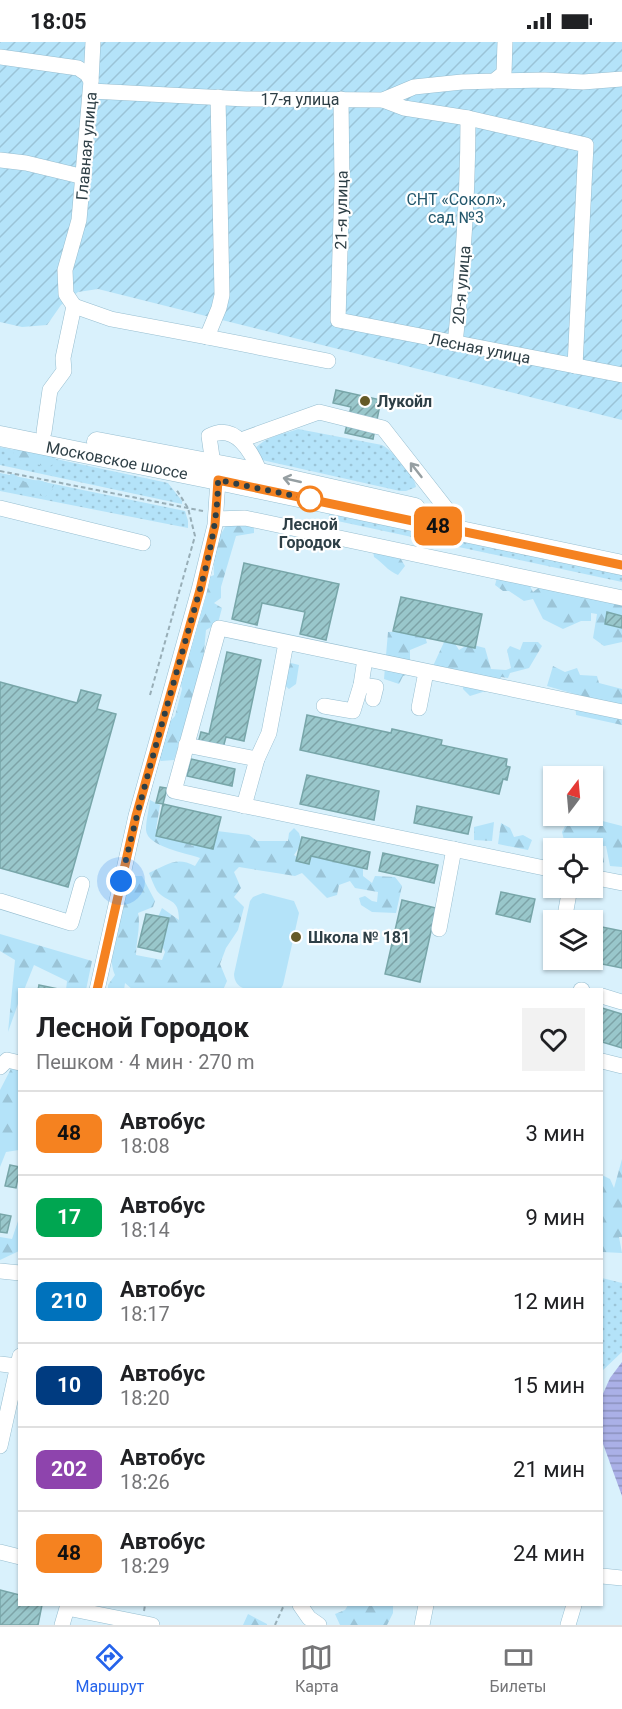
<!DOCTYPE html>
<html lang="ru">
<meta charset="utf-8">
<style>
:root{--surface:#fff;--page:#f2f2f2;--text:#202124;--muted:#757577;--line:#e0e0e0;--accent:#2563eb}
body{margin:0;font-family:Roboto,sans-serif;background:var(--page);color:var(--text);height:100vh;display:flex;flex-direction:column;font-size:22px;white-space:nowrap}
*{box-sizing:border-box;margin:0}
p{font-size:20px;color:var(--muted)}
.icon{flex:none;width:33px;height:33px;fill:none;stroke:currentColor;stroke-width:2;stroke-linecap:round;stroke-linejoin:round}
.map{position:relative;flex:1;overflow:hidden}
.panel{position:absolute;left:18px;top:946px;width:585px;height:618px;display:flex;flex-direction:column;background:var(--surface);border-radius:0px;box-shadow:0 2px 4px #0004}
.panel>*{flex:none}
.badge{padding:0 12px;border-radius:9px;font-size:21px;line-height:39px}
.needle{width:39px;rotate:16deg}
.controls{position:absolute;left:543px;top:724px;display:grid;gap:12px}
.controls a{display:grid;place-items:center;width:60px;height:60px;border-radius:0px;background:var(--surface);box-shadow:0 2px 4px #0004;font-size:30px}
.you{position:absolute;width:30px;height:30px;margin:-15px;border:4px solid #fff;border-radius:50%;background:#1a73e8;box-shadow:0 0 0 9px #1a73e833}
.map>.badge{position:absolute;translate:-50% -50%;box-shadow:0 0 0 3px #fff}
.round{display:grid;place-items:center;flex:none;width:63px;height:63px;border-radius:0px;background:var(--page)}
.overview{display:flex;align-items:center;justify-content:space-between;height:102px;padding:0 18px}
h1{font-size:28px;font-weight:700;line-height:45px}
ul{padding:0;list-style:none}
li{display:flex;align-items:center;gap:18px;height:84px;padding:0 18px;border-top:2px solid var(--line)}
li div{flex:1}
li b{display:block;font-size:22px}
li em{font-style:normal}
li .badge{min-width:66px;font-weight:700;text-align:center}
.status{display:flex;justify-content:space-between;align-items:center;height:42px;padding:0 30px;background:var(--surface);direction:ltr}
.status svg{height:16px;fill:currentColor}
.menu{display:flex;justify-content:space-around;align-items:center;height:84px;border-top:2px solid var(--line);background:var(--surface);font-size:16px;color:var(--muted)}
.menu a{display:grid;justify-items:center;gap:3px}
.menu .active{color:var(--accent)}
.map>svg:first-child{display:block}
.grass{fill:url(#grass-dots)}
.forest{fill:url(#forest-firs)}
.park{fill:#b4e3f9}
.garden{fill:url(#garden-furrows)}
.water{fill:url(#water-rules)}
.building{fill:url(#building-hatch);stroke:#78a6a9;stroke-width:1.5}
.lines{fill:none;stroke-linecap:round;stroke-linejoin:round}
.minor-casing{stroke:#97bed0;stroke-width:16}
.major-casing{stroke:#97bed0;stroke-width:21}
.path{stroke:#98aeb7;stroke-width:2;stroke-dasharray:4.5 3;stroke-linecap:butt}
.minor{stroke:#fff;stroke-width:15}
.major{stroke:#fff;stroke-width:20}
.oneway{stroke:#969fa2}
.line-casing{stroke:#fff;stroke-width:14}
.line{stroke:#f58220;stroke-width:9}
.walk{stroke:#2e3f46;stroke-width:6;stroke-dasharray:0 10.8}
.poi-dot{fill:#655926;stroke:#fff;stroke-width:2}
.stop-dot{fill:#fff;stroke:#f58220;stroke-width:3}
.labels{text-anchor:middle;stroke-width:4.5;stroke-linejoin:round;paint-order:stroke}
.street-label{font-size:16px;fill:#2e3f46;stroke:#fff}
.park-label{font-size:16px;fill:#22576c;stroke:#fff}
.poi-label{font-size:16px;font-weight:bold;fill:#2e3f46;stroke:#fff;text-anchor:start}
.stop-label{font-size:16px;font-weight:bold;fill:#2e3f46;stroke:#fff}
</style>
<div class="status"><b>18:05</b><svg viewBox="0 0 49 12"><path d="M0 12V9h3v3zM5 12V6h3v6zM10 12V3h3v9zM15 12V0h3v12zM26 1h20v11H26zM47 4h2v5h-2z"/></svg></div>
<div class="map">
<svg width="622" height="1583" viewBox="0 0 622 1583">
<defs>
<pattern id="grass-dots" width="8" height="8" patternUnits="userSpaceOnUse" patternTransform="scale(1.5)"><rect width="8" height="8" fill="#b4e3f9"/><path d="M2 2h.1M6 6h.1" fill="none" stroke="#9bc4d7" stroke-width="1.8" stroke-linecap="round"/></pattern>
<pattern id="forest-firs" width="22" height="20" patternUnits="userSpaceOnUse" patternTransform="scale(1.5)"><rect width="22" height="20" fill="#b4e3f9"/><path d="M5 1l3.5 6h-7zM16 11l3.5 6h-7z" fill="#9bc4d7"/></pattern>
<pattern id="garden-furrows" width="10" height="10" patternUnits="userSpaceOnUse" patternTransform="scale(1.5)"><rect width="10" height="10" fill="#b4e3f9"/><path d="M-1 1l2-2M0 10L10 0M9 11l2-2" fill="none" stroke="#9bc4d7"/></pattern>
<pattern id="water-rules" width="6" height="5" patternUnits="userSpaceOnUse" patternTransform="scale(1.5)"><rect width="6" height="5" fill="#aab0e7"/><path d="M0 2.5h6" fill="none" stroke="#8b91bd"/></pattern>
<pattern id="building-hatch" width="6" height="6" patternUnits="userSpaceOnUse" patternTransform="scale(1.5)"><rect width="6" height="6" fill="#99c7cb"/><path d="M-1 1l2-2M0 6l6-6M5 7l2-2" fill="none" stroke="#7da3a7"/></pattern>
</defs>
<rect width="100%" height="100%" fill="#d9f1fc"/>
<!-- grass -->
<g class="grass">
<path d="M298,387L382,403C393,409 415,433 416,445L406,449H400L262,418L255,407C264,395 284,392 298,387Z"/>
<path d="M0,405L168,441L182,459V462L0,423Z"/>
<path d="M0,431L185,469L188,479V486L0,449Z"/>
<path d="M335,470L622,530V540L328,477L329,472Z"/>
<path d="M602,1236L622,1241V1310L602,1329Z"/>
</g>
<!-- forest -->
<g class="forest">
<path d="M14,403L51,408L57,419L49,425L13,417Z"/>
<path d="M10,432H14L25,440L39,438L54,443L52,448L45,455L10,444Z"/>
<path d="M233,475H254V491L236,494L221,545V556L214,561L222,566L218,581L206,588L202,630L174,718L161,719L157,716L155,696L175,674L182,647L178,630L200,539L214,533C213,512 218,490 233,475Z"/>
<path d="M373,508L399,514L405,524L398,533C388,529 383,521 374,515Z"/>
<path d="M498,532L527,538L533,550L541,544L622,562V574L607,571L605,582L622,586V600L604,604L593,596L597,572L591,571V579H581L563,587L543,577L533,557L524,559L509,549H503L495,543Z"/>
<path d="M423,588L427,601L410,608V632L403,634L399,642L384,637L388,590Z"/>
<path d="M452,597L459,608L469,602L485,606L491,627L506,628L511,626L507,608L510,604L520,608L523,600H538L542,604L529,626L510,631L508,636L501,635L489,648L470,654L463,647L462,632L453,631L447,642L440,639L433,624L445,598Z"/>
<path d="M291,621L299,623L296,642L289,647L283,642L282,627Z"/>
<path d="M553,624L565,630L577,626L580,633L597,634L599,641L622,647V683L576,673L575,657L585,655L547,644Z"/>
<path d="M150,758L160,763L156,787C175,787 183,786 192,804L209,788L249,793L257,799H288L289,791L294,786L299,791L302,801L294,813L301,818L306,809L363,820V834L372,841L375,834L395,835L402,844L396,871L372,870L361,863L359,856L365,854L372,859L377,860L378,850L355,846L350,839L339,843L337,853L327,856L302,831L295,834L239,825L234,830L241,846L234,855L244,865L238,888L226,906L220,922L227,939L223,948H133L125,941L124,948H108V943L115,933C106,914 114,863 124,845C126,841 130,837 133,834H142L155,859L153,865L138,871C141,884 136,899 136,913L162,918L165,910L153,886L162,866L179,878C179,855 168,862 157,849C154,844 151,836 149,831C167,823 176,814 195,824L200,816C187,811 147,805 146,788C146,778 149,767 150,758Z"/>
<path d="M570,774H583L622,784V825L610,824L606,804H601L604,820L598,827L593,825L592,807L553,808L552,803L556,798H564L562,790Z"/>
<path d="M494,780L492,799L474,798V785Z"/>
<path d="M501,781L510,786L514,795L523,793L532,798L528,808L498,802Z"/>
<path d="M0,892L92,919L86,948H66L67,939L34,923L24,948H20L19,959L8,990L15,918L0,909Z"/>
<path d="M17,1015H19V1108L6,1110L0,1125V1048Z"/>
<path d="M622,1117V1195H619L622,1211L602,1210V1133L610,1137L614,1146Z"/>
<path d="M19,1176V1209L0,1218V1195L12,1197Z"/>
<path d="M348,1563H393V1571L387,1583H340L335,1572L345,1568Z"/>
<path d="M248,1572L267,1582V1583H239H243Z"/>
</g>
<!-- park -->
<path class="park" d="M263,851L294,859L299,871L283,943L280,948C263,948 235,954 234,932L250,859L253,855Z"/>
<!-- garden -->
<path class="garden" d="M0,0H622V378L98,247L78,250L61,263L47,283L22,285L0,280Z"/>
<!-- water -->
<path class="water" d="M622,1320V1454L602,1399V1354L610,1336Z"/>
<!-- building -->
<g class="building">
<path d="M336,348L381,358L373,397L345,391L351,365L333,361Z"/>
<path d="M244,521L339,542L326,598L300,592L305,570L262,561L257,583L232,577Z"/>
<path d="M401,555L482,572L475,606L393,589Z"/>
<path d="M607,570L622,574V586L605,582Z"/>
<path d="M227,610L261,618L244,699L226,695L223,706L198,701L201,690L209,692Z"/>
<path d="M0,640L77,661L81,648L101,653L97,667L116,672L68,845L0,826Z"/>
<path d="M307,673L391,691L392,687L442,698L441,703L507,717L506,724L510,725L507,738L503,737L499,752L300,708Z"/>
<path d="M191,717L235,727L232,744L187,734Z"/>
<path d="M307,733L379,749L374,778L300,762Z"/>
<path d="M160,745L167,746L163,762L156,761Z"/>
<path d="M163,762L221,775L213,807L156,794Z"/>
<path d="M417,764L472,775L468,792L414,781Z"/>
<path d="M302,795L370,810L367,827L311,814L309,822L296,819Z"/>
<path d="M383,811L438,823L434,841L379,829Z"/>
<path d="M501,850L535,857L530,880L496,872Z"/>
<path d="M402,858L436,866L420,940L385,932Z"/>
<path d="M146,872L169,876L161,910L138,905Z"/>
<path d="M592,883L622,889V926L582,918H592Z"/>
<path d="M39,943L63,948H38Z"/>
<path d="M602,966L622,972V1006L602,1000Z"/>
<path d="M10,1123L20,1125L16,1146L5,1144Z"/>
<path d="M0,1172L11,1174L7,1191L0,1190Z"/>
<path d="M0,1548L20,1553V1563H42L38,1583H0Z"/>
</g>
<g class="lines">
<defs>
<g id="minor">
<path d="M0,15L78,26L87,32L91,39L79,178L65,228L66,252L74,264L63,316L64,329L50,348L44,390"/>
<path d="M91,39L93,0"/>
<path d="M494,39L545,38L583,40L622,37"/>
<path d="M91,49L246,57L383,58L414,45L462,40L494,39L504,31L505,0"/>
<path d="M341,57L342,141L338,278L622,333"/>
<path d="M383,58L404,66L468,76L586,103L575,324"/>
<path d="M0,118L26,121L84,135"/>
<path d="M74,264L111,277L207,295L219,266L222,253L218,55"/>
<path d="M207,295L328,319"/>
<path d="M455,302C463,226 468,152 468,76"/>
<path d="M241,398L319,370L383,386L452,474"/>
<path d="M213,422L209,394C235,380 252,410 260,431"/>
<path d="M0,466L143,501"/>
<path d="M216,477L245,476L622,556"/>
<path d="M361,643L376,645L373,657"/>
<path d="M324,664L353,669L361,643L365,617"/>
<path d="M419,666L426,630"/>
<path d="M186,703L257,717"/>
<path d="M244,764L257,717L269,691L286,601"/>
<path d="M554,828L174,749L219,586L622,670"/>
<path d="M592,835L622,841"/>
<path d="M0,859L71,881L82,842"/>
<path d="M564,879L570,846"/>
<path d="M439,887L454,807"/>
<path d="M97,948L136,774L199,548L215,483L218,438"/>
<path d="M581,948H582"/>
<path d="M602,954L622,960"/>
<path d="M602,1019L622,1024"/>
<path d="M0,1025L7,1018L20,1021"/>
<path d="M0,1229L20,1231"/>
<path d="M0,1322L17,1324"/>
<path d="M0,1404L20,1314"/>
<path d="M0,1510L20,1515"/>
<path d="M602,1534L622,1536"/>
<path d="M300,1563L309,1576L319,1583"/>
<path d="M62,1583L67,1566L152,1583"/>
<path d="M422,1583L426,1563"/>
<path d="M568,1583L574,1563"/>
</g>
<g id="major">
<path d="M0,394L218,438L622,523"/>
<path d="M97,400L260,431L415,466"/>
</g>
</defs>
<!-- minor casing -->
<use href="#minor" class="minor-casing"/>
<!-- major casing -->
<use href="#major" class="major-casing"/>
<!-- path -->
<g class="path">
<path d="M0,429L203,469"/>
<path d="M150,653L195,494L188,466L176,447"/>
<path d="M144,1569L145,1563"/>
<path d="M275,1583L284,1563"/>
</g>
<!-- minor -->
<use href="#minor" class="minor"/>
<!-- major -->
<use href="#major" class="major"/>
</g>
<!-- one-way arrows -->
<defs><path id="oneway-shaft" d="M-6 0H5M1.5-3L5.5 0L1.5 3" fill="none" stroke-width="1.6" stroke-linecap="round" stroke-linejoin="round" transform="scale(1.5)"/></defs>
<g class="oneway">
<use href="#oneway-shaft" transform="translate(416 428) rotate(-128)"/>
<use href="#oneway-shaft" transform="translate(292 438) rotate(-167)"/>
</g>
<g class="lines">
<defs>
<path id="line" d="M97,948L136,774L200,548L215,483L218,438L622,523"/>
</defs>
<!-- line casing -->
<use href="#line" class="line-casing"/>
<!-- line -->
<use href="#line" class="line"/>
<!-- walk -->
<path class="walk" d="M121,839C139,760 162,682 184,604C199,549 218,495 218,438L310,457"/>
</g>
<!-- markers -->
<g class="poi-dot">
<circle cx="365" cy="359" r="6"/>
<circle cx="296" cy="895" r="6"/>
</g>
<circle class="stop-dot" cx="310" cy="457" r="12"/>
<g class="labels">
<!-- street labels -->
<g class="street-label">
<text x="300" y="63">17-я улица</text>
<text transform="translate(86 104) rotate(-85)" y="6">Главная улица</text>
<text transform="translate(341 168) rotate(-89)" y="6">21-я улица</text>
<text transform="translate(461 243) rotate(-85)" y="6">20-я улица</text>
<text transform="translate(480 306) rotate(11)" y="6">Лесная улица</text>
<text transform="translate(117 418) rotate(11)" y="6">Московское шоссе</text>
</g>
<!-- park labels -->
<g class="park-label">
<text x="456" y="163">СНТ «Сокол»,<tspan x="456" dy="18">сад №3</tspan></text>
</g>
<!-- poi labels -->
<g class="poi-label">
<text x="377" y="365">Лукойл</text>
<text x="308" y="901">Школа № 181</text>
</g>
<!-- stop labels -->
<g class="stop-label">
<text x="310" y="488">Лесной<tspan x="310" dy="18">Городок</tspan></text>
</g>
</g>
</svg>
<div class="controls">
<a><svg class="needle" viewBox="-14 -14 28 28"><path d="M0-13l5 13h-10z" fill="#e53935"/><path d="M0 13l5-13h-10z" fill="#757577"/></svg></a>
<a><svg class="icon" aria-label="locate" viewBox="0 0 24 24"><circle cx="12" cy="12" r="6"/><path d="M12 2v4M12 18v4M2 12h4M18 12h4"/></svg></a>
<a><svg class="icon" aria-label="layers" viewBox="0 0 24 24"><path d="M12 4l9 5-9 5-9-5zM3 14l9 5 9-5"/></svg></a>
</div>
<div class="you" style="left:121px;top:839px"></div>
<b class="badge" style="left:438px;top:484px;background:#f58220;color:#111">48</b>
<section class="panel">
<div class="overview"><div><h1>Лесной Городок</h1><p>Пешком · 4 мин · 270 m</p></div><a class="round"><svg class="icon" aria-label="heart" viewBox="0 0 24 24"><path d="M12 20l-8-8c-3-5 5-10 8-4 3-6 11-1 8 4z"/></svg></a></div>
<ul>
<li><span class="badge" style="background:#f58220;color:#111">48</span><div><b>Автобус</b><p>18:08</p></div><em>3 мин</em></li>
<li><span class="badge" style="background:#00a651;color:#fff">17</span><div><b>Автобус</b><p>18:14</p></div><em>9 мин</em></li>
<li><span class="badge" style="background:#0072bc;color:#fff">210</span><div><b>Автобус</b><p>18:17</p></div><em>12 мин</em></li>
<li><span class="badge" style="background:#003b80;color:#fff">10</span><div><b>Автобус</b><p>18:20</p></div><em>15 мин</em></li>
<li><span class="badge" style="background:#8e44ad;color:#fff">202</span><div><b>Автобус</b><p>18:26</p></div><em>21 мин</em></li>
<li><span class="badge" style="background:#f58220;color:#111">48</span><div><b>Автобус</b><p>18:29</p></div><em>24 мин</em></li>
</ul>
</section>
</div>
<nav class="menu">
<a class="active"><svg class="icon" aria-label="directions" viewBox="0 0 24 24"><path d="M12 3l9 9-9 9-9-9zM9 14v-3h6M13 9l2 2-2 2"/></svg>Маршрут</a>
<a><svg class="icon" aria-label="map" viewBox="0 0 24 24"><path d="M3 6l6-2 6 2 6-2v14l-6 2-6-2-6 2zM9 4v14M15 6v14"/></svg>Карта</a>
<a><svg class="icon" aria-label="tickets" viewBox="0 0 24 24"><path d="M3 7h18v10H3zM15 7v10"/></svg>Билеты</a>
</nav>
